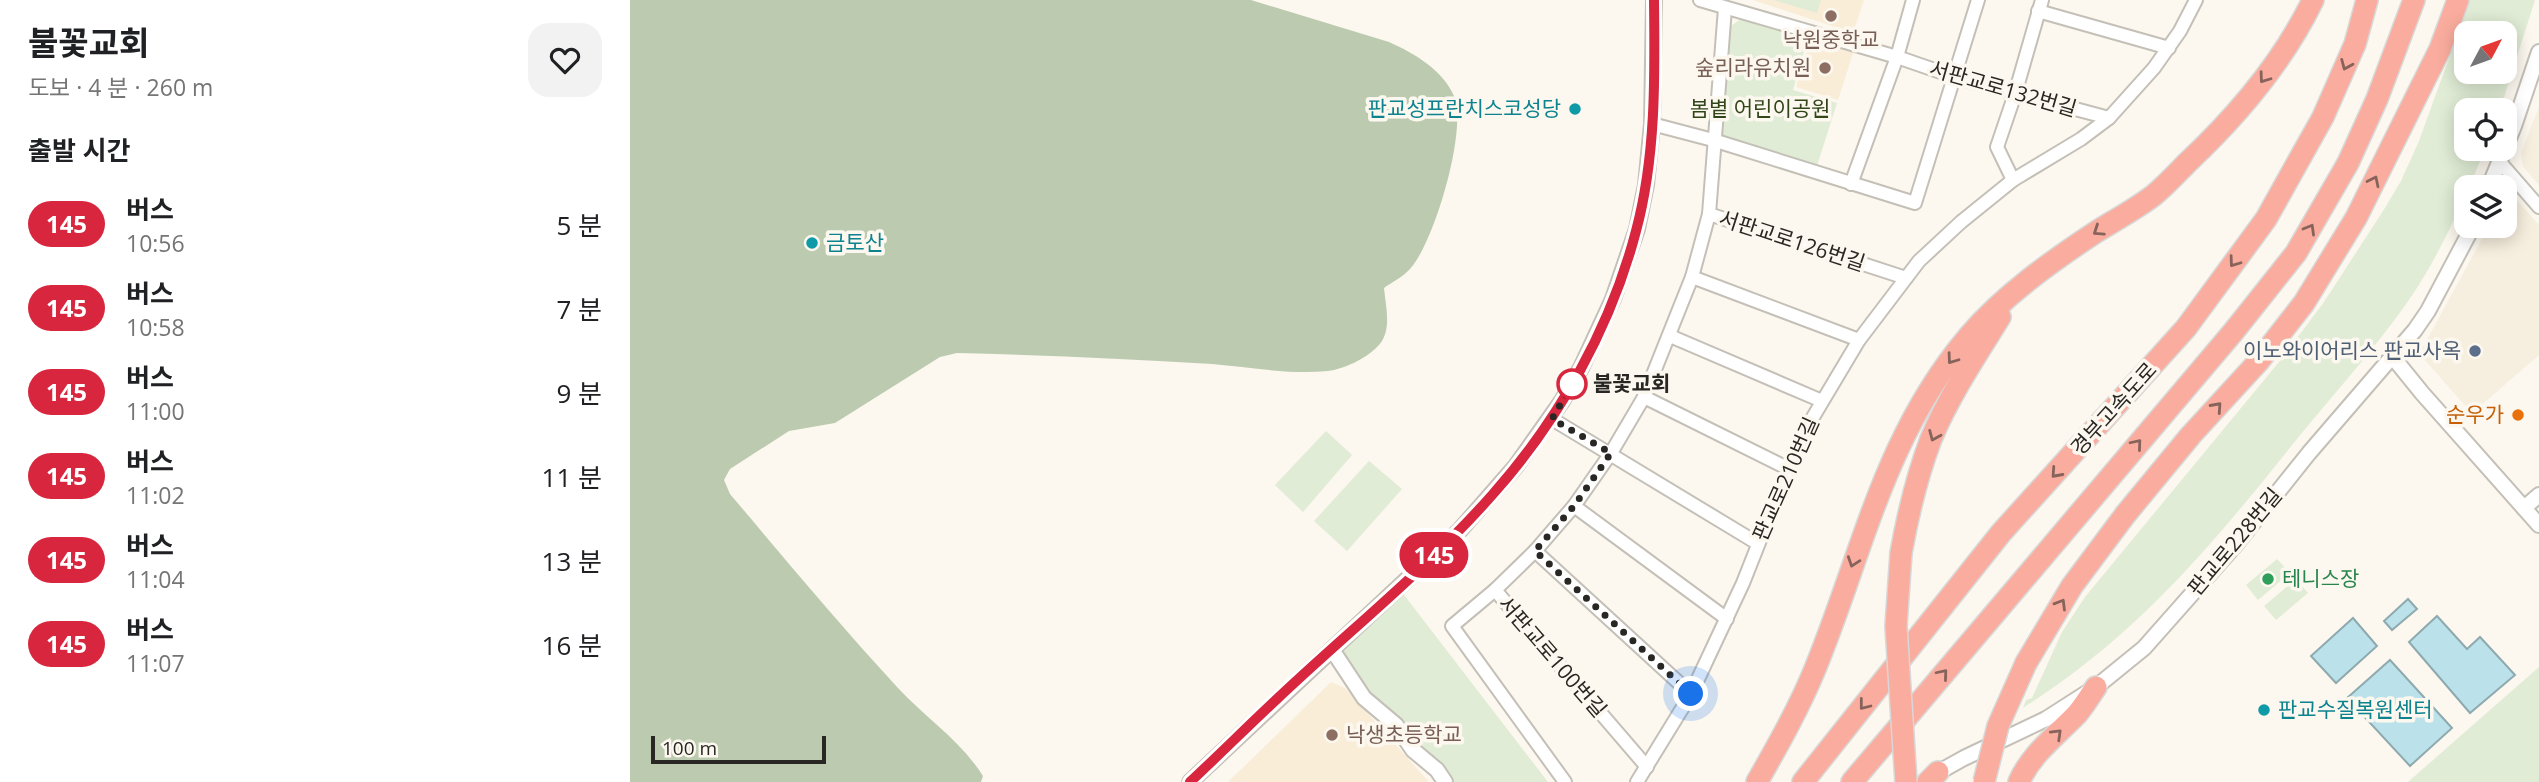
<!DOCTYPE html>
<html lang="ko">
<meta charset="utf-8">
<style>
:root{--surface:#fff;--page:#f2f2f2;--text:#202124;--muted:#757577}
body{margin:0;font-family:"Open Sans","Noto Sans KR",sans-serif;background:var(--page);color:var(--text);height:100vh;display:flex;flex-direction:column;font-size:26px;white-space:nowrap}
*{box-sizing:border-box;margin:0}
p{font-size:23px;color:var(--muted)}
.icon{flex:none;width:38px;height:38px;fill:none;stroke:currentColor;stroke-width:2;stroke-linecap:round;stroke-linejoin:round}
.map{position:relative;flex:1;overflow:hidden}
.side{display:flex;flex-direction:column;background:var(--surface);width:630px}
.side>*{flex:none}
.badge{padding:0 14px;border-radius:23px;font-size:24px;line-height:46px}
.needle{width:46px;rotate:49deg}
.buttons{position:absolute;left:1824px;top:21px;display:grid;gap:14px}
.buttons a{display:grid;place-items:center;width:63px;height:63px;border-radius:14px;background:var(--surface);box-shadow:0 4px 18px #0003;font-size:35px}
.scale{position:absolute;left:21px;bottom:18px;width:175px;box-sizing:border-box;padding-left:7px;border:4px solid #292724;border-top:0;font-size:19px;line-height:24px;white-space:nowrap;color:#292724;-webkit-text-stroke:5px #fcf8ef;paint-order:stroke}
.you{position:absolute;width:35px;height:35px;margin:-18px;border:5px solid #fff;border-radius:50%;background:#1a73e8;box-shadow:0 0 0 10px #1a73e833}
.map>.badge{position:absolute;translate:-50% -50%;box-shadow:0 0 0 4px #fff}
h2{padding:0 28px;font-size:26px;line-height:63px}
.round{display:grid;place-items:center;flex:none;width:74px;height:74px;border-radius:21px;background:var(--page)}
.summary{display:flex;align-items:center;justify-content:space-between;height:119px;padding:0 28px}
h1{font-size:33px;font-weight:700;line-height:52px}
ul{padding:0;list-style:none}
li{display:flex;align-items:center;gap:21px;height:84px;padding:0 28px}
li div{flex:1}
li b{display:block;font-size:26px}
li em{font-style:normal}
li .badge{min-width:77px;font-weight:700;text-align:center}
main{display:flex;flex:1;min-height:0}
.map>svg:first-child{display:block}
.built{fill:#f6eede}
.education{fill:#f9edd8}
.green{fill:#e0ecd5;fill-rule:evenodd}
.forest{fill:#bccbaf}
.water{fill:#bbe2ea;stroke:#8faaaf;stroke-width:2}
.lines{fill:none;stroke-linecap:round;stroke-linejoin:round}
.minor-casing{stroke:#c4c0b7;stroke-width:16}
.tertiary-casing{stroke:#c4c0b7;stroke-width:18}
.motorway-casing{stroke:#d8d8d8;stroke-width:24}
.minor{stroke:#fff;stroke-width:12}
.tertiary{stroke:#fff;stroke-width:14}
.motorway{stroke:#faad9e;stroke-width:21}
.motorway-bridge-casing{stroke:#d8d8d8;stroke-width:24;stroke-linecap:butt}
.motorway-bridge{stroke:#faad9e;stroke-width:21}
.oneway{stroke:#87635b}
.line-casing{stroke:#fff;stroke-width:16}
.line{stroke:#d7263d;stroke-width:10}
.walk{stroke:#292724;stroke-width:7;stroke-dasharray:0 12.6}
.education-dot{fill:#8d6e63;stroke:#fcf8ef;stroke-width:2.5}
.culture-dot{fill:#0f9aa8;stroke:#fcf8ef;stroke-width:2.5}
.service-dot{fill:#5c6f8a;stroke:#fcf8ef;stroke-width:2.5}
.stop-dot{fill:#fff;stroke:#d7263d;stroke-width:3.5}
.food-dot{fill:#e8710a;stroke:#fcf8ef;stroke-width:2.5}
.leisure-dot{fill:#2e9e5b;stroke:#fcf8ef;stroke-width:2.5}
.labels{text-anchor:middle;stroke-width:7;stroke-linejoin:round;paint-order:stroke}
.education-label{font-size:21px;fill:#785e54;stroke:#fcf8ef}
.street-label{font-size:21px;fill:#292724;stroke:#fcf8ef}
.culture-label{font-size:21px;fill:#0d838f;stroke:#fcf8ef;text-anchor:start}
.park-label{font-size:21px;fill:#32461a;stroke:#fcf8ef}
.service-label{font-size:21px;fill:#4e5e75;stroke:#fcf8ef;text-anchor:end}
.stop-label{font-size:21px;font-weight:bold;fill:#292724;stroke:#fcf8ef;text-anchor:start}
.food-label{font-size:21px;fill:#c56008;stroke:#fcf8ef;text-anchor:end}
.leisure-label{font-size:21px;fill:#27864d;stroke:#fcf8ef;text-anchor:start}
</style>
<main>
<section class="side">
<div class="summary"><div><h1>불꽃교회</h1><p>도보 · 4 분 · 260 m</p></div><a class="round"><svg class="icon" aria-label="heart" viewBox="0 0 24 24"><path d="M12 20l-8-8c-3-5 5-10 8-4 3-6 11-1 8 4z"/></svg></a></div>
<h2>출발 시간</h2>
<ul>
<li><span class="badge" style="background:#d7263d;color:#fff">145</span><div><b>버스</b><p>10:56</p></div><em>5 분</em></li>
<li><span class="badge" style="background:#d7263d;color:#fff">145</span><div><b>버스</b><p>10:58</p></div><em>7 분</em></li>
<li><span class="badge" style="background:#d7263d;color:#fff">145</span><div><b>버스</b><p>11:00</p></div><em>9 분</em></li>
<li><span class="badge" style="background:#d7263d;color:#fff">145</span><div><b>버스</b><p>11:02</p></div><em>11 분</em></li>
<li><span class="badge" style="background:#d7263d;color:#fff">145</span><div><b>버스</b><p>11:04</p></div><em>13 분</em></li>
<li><span class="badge" style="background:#d7263d;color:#fff">145</span><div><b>버스</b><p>11:07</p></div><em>16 분</em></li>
</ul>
</section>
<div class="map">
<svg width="1909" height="782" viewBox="0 0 1909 782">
<rect width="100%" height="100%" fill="#fcf8ef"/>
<!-- built -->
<g class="built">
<path d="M1909,107V185L1893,167L1891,153Z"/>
<path d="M1885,198L1909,225V355L1842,413L1793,358V347L1859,226H1874V199Z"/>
</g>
<!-- education -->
<g class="education">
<path d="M1123,0H1234L1223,33Z"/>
<path d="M1181,37L1224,50L1208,100L1166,87Z"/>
<path d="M701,682L715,688L799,782H598Z"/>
</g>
<!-- green -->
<g class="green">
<path d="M1144,0H1191L1187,13Z"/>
<path d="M1840,0H1905L1870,110H1836V149H1855C1836,197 1806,263 1774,307C1741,353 1703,395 1667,439C1582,545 1509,634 1393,708L1396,700L1402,698L1432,632L1455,597L1649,362L1694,302L1753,211L1771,181L1789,141ZM1836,33H1874V72H1836Z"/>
<path d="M1112,18L1178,38L1163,90L1207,103L1186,169L1099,140L1089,132L1097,29Z"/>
<path d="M696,431L722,455L673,512L645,485Z"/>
<path d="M739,461L772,489L717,551L684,521Z"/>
<path d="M1647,559L1660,573L1628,600L1616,585Z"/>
<path d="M1666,579L1678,593L1646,620L1634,606Z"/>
<path d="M771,591L918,782H820L713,666V648Z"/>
<path d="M1909,667V782H1778Z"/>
</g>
<!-- forest -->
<path class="forest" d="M0,0H621L759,42C784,53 813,70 824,96C838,129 804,243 780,269C773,277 762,282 754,288C756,309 763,333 746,348C735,359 714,369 698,371C660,375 620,367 582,364C497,359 411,355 327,353L310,357L205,423L159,431L100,469L94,480L100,494C155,559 210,625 268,688C296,718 331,741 353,776L351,782H0Z"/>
<!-- water -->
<g class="water">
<path d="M1778,599L1787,609L1762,630L1754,621Z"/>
<path d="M1807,616L1837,649L1850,637L1885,675L1840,713L1779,642Z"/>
<path d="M1723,618L1747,646L1706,683L1681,656Z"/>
<path d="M1760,660L1822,728L1780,766L1717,698Z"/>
</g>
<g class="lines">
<defs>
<g id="minor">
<path d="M1070,0L1267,57L1325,77L1479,118"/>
<path d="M1408,11L1539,48"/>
<path d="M1022,124L1083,140L1285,203L1348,0"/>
<path d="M1869,161L1909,207"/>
<path d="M1383,180L1367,147L1385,94L1412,0"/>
<path d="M1221,184L1267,57L1283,0"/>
<path d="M1079,214L1276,278"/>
<path d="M1062,277L1229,340"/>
<path d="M1040,336L1192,401"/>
<path d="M1014,397L1159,469"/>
<path d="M922,419L1127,543"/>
<path d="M944,506L1097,619"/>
<path d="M905,551L1061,694"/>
<path d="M865,590L1017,767"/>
<path d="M935,782L822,626L865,590L905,551L944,506L981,453L1014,397L1062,277L1079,214L1095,8"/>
<path d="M1007,782L1061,694L1113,583L1170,439L1229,340L1289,261L1331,222L1383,180L1451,139L1479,118L1524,68L1550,31L1566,0"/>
</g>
<g id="tertiary">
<path d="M1859,187L1884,126L1909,52"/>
<path d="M1762,356L1792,393L1909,525"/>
<path d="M1894,508L1909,495"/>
<path d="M703,651L734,698L766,725L783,750L807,770L815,782"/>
<path d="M1300,777L1334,758L1416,719L1466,687L1514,648L1607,543L1679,453L1785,330L1798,311L1843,226"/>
<path d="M560,782L830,530L886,466L932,401L951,368L983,299L1007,229L1016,185L1022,124L1024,0"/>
</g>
<g id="motorway">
<path d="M1271,553C1278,514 1287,476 1301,439C1319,396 1345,357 1370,317"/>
<path d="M1396,663L1442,586L1495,515L1561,435L1628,362L1674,303L1726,218L1810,49L1828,0"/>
<path d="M1127,782C1148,745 1169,708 1185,669C1233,552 1254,436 1339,336C1374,295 1422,261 1466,232C1485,220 1506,209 1524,195C1536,185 1547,173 1558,162C1608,115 1653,62 1683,0"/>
<path d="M1173,782L1371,533L1556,328L1636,219L1693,117L1725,44L1737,0"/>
<path d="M1222,782L1604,331L1666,253L1718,163L1747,99L1784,0"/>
<path d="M1298,782L1308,772"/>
<path d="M1389,782C1401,754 1426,736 1447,714C1454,706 1460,696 1466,687"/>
</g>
</defs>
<!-- minor casing -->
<use href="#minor" class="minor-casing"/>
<!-- tertiary casing -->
<use href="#tertiary" class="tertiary-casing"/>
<!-- motorway casing -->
<use href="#motorway" class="motorway-casing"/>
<!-- minor -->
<use href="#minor" class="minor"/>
<!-- tertiary -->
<use href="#tertiary" class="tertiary"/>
<!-- motorway -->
<use href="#motorway" class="motorway"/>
<defs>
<g id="motorway-bridge">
<path d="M1271,553L1266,626L1276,782"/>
<path d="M1354,782L1368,726L1396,663"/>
</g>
</defs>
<!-- motorway-bridge casing -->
<use href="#motorway-bridge" class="motorway-bridge-casing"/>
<!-- motorway-bridge -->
<use href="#motorway-bridge" class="motorway-bridge"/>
</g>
<!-- one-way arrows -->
<defs><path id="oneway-chevron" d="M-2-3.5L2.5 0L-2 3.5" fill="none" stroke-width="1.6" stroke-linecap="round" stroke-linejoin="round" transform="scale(1.75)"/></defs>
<g class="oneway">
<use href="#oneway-chevron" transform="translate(1716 65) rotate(113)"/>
<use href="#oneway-chevron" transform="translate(1634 78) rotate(126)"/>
<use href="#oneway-chevron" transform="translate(1744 181) rotate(-64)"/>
<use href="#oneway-chevron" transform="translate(1680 229) rotate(-60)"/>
<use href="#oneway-chevron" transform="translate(1468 231) rotate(146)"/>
<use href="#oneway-chevron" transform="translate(1604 262) rotate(126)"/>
<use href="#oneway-chevron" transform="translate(1322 359) rotate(126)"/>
<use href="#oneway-chevron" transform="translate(1587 407) rotate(-48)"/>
<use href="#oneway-chevron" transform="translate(1304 436) rotate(113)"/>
<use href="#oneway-chevron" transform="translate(1507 444) rotate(-50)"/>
<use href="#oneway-chevron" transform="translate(1426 473) rotate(132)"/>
<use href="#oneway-chevron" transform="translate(1223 562) rotate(109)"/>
<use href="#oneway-chevron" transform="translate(1431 604) rotate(-59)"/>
<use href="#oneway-chevron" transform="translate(1313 674) rotate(-50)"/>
<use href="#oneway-chevron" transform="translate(1234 705) rotate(128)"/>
<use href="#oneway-chevron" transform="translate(1427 734) rotate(-44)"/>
</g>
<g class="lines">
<defs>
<path id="line" d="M560,782C590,754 619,725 648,698C720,630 798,568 863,494C929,420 981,327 1006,231C1026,157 1025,77 1024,0"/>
</defs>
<!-- line casing -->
<use href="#line" class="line-casing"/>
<!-- line -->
<use href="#line" class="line"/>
<!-- walk -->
<path class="walk" d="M942,384L922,419L981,453L944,506L905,551L1061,694"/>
</g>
<!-- markers -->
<g class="education-dot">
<circle cx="1201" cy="16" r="7"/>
<circle cx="1195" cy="68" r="7"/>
<circle cx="702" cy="735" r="7"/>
</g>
<g class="culture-dot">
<circle cx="945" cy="109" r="7"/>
<circle cx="182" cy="243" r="7"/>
<circle cx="1634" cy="710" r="7"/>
</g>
<circle class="service-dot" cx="1845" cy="351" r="7"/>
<circle class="stop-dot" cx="942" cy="384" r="14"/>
<circle class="food-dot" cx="1888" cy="415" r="7"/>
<circle class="leisure-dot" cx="1638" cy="579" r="7"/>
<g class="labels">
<!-- education labels -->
<g class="education-label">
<text x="1201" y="47">낙원중학교</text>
<text x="1181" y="75" text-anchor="end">숲리라유치원</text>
<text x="716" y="742" text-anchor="start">낙생초등학교</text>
</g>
<!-- street labels -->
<g class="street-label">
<text transform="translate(1373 89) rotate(16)" y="7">서판교로132번길</text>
<text transform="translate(1162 241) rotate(18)" y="7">서판교로126번길</text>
<text transform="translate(1484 409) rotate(-48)" y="7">경부고속도로</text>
<text transform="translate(1156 479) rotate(-66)" y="7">판교로210번길</text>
<text transform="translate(1605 542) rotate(-50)" y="7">판교로228번길</text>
<text transform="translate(922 657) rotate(49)" y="7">서판교로100번길</text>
</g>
<!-- culture labels -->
<g class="culture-label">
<text x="931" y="116" text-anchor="end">판교성프란치스코성당</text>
<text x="196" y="250">금토산</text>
<text x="1648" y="717">판교수질복원센터</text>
</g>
<!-- park labels -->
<g class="park-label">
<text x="1130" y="116">봄볕 어린이공원</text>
</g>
<!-- service labels -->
<g class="service-label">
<text x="1831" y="358">이노와이어리스 판교사옥</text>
</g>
<!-- stop labels -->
<g class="stop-label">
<text x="963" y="391">불꽃교회</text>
</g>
<!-- food labels -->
<g class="food-label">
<text x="1874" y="422">순우가</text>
</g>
<!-- leisure labels -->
<g class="leisure-label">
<text x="1652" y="586">테니스장</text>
</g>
</g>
</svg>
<div class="buttons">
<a><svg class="needle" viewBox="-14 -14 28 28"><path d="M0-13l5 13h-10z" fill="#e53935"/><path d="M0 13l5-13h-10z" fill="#757577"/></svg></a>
<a><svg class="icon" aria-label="locate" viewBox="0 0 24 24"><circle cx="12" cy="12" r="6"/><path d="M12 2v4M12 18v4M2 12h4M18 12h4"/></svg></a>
<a><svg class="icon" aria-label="layers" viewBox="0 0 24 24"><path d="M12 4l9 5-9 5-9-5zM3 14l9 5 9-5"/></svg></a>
</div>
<div class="scale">100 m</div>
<div class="you" style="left:1061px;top:694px"></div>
<b class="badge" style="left:804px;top:555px;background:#d7263d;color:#fff">145</b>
</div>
</main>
